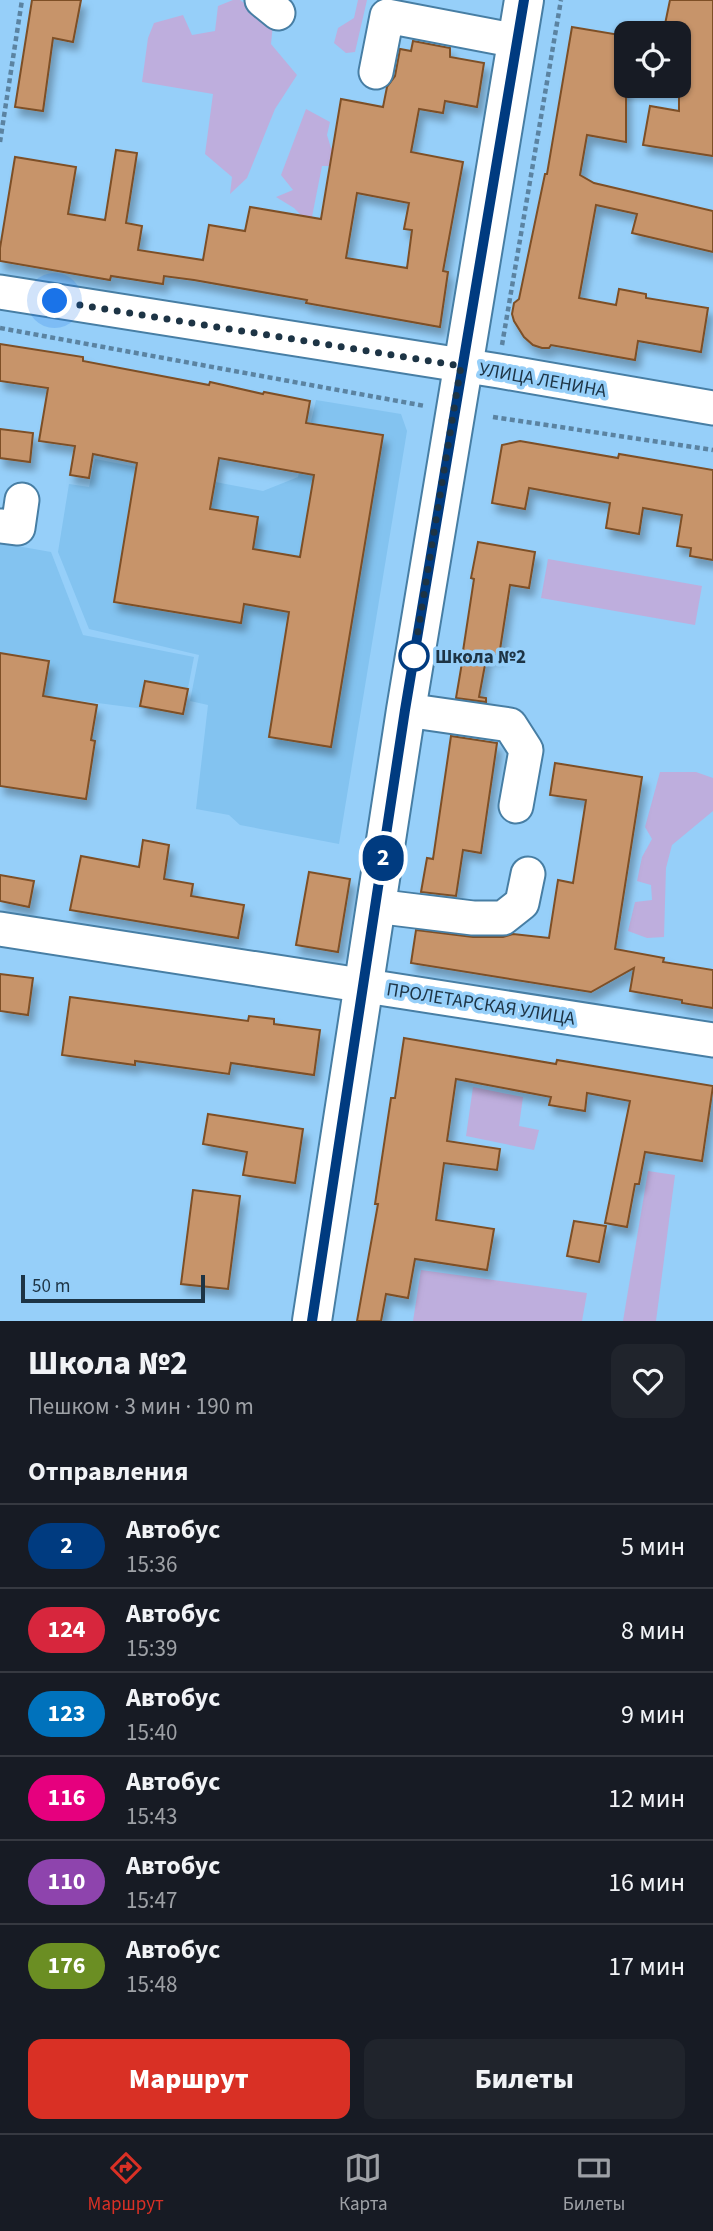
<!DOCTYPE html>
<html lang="ru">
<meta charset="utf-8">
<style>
:root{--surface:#171b24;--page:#20242c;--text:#f1f3f6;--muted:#9ea1a6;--line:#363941;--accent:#d93025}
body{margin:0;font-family:"Source Sans 3",sans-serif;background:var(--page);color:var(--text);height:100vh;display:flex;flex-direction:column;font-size:26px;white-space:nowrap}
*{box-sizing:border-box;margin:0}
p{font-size:23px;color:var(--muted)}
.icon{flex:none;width:38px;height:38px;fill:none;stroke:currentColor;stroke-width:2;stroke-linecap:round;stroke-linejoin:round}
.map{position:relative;height:1321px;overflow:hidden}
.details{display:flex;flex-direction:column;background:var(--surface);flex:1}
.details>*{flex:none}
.badge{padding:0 14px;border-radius:23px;font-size:24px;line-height:46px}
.buttons{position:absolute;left:614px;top:21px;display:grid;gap:14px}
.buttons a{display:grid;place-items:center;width:77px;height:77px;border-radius:14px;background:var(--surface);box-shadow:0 2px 5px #0004;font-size:35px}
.scale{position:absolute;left:21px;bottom:18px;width:184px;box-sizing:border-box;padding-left:7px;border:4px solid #1d3445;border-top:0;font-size:19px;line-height:24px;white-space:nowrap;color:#1d3445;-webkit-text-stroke:5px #96cff9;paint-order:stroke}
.you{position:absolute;width:35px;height:35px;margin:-18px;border:5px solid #fff;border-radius:50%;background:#1a73e8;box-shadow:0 0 0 10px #1a73e833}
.map>.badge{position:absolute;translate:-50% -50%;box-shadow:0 0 0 4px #fff}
h2{padding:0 28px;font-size:26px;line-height:63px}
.round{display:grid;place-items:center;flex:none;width:74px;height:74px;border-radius:14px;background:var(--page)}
.overview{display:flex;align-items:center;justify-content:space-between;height:119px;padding:0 28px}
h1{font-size:33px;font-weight:800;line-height:52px}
.action{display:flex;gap:14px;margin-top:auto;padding:14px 28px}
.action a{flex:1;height:80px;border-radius:14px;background:var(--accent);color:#fff;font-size:28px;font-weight:800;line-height:80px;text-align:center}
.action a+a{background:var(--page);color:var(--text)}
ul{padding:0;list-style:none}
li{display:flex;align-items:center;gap:21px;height:84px;padding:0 28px;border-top:2px solid var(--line)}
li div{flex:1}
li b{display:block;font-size:26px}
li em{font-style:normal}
li .badge{min-width:77px;font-weight:700;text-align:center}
.dock{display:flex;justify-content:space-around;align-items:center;height:98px;border-top:2px solid var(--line);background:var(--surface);font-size:19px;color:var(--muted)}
.dock a{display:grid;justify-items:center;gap:4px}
.dock .selected{color:var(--accent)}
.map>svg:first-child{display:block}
.built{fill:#83c3f0}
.green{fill:#beaedd}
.building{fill:#c7946b;stroke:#7e5027;stroke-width:2;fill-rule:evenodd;filter:url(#shadow)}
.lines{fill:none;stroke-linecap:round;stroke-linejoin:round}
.minor-casing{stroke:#477ea4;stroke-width:37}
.major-casing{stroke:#477ea4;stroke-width:42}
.path{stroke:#5b83a1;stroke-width:4.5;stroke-dasharray:5 3.5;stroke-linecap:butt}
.minor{stroke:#fff;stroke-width:33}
.major{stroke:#fff;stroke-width:38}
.line-casing{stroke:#fff;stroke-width:16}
.line{stroke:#003b80;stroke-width:10}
.walk{stroke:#1d3445;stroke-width:7;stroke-dasharray:0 12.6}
.stop-dot{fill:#fff;stroke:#003b80;stroke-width:3.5}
.labels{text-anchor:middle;stroke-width:7;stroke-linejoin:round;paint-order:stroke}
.street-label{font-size:19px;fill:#1d3445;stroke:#96cff9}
.stop-label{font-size:19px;font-weight:bold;fill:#1d3445;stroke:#96cff9;text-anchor:start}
</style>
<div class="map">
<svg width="713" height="1321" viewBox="0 0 713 1321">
<defs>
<filter id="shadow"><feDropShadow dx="4.5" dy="8" stdDeviation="3.5" flood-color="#0004"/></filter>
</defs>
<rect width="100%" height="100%" fill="#96cff9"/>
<!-- built -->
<g class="built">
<path d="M316,400L401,414L407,431L339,844L240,825L229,815L196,809L208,705L190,701L199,655L89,629L58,552L69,484L89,487L95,459L263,491L298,477Z"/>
<path d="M0,543L51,552L83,635L194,657L183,714L43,696L0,653Z"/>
</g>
<!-- green -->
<g class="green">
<path d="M233,0H240L273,24L271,44L297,75L275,109L247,178L230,194L232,177L205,154L213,94L142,82L148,38L154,23L183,15L192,35L215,31L218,6Z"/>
<path d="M358,0H367L355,52L346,53L334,43L338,28L354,18Z"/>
<path d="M306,109L330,122L327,135L331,148L343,152L337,166H322L297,293L305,219L294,208L276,197L293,190L281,175Z"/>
<path d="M548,559L702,586L695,625L541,598Z"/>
<path d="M660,772H696L713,778V811L672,845L666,868L664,937L647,938L628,931L635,902L652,900L651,885L637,881L642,857L652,839L645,827Z"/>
<path d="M473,1087L523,1097L519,1126L539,1130L534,1150L466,1136Z"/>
<path d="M648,1171L675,1175L656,1321H623Z"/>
<path d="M421,1270L587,1293L582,1321H413Z"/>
</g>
<!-- building -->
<g class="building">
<path d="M32,0H81L73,42L53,38L43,111L15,107Z"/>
<path d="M670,0H713V156L643,145L650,106L679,111V32L664,29Z"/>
<path d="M572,27L626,36V142L587,135L580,175L594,183L713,211V252L632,233L637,214L596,205L579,298L616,305L619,289L646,294V298L708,308L701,352L638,341L635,360L551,345L549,348H542L533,345L524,337L514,321L512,314L514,303L519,299L545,174H547Z"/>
<path d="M413,41L450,48V57L484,63L477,107L445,101L443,113L419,109L411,152L463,162L443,271L448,272L440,327L306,303L307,300L194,280L164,276L163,284L111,276L110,280L0,261V248L15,157L76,167L68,214L105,220L116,150L137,153L126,223L142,226L138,250L203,260L209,225L245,231L250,207L321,219L341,99L383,107L387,87L395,76L400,49L411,51ZM357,193L409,203L404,229L412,230L407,268L346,258Z"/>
<path d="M0,344L83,357V361L209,385L210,382L263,394L264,392L310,401L306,423L383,435L331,747L269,737L289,612L244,604L241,623L114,602L137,463L93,454L89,478L70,475L75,446L39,441L48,388L0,381ZM219,458L314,475L300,557L253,549L258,517L210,509Z"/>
<path d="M0,429L33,433L30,462L0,458Z"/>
<path d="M520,441L618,458L619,454L713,470V560L690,556L691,548L677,546L682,515L643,508L639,534L606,528L610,503L529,488L525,509L492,503L502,445Z"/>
<path d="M478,542L535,552L529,588L510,585L499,656L487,654L479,697L486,698V702L456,698L464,651H463L474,579L471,578Z"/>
<path d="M0,653L49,661L43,696L97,705L91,740L95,741L86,799L0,786Z"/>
<path d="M145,681L188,689L183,714L140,706Z"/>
<path d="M451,736L497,743L481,853L463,850L456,896L421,892L427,858L433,859Z"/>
<path d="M555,763L642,777L615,949L664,958L663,962L713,970V1008L682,1003V1000L630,991L634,968L591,992L411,963L416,930L473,937H503L513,934L549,938L558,880L573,883L586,800L550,795Z"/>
<path d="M143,840L169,845L164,879L193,884L191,896L244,905L238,938L70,910L81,856L139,867Z"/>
<path d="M309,872L350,879L338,952L296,945Z"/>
<path d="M0,875L34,881L29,907L0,901Z"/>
<path d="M0,974L33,978L28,1015L0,1011Z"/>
<path d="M70,997L248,1021L249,1016L274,1019V1024L320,1030L314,1075L231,1063L229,1074L135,1061V1065L62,1055Z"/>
<path d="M404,1038L556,1064L557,1060L713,1086L702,1161L645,1152L639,1184H635L627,1227L605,1223L630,1101L587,1093L585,1111L549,1105L551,1097L456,1079L447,1141L500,1149L497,1170L444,1163L436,1220L494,1229L487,1270L415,1259L408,1298L386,1294L381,1321H357L378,1204H375L391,1098H395Z"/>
<path d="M208,1114L303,1129L295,1183L243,1175L247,1152L203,1144Z"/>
<path d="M193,1190L240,1196L228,1289L181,1284Z"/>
<path d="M574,1221L606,1226L599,1262L567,1256Z"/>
</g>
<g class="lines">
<defs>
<g id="minor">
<path d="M262,0L278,13"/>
<path d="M376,72L387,16L517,41"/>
<path d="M0,292L499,371L713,408"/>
<path d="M0,526L18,528L22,500"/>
<path d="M406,710L510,725L526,750L516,806"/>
<path d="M375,906L473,918H503L522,903L528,874"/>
<path d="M0,929L713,1040"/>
</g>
<path id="major" d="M312,1321L406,710L524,0"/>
</defs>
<!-- minor casing -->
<use href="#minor" class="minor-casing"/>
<!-- major casing -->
<use href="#major" class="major-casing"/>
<!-- path -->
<g class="path">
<path d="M0,142L22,0"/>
<path d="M0,328L425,406"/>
<path d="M502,345L561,0"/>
<path d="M493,417L713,450"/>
</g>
<!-- minor -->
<use href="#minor" class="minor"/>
<!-- major -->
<use href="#major" class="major"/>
</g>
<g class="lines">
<defs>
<path id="line" d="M312,1321L405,710L524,0"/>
</defs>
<!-- line casing -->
<use href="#line" class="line-casing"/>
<!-- line -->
<use href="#line" class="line"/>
<!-- walk -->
<path class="walk" d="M55,301L461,366L414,656"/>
</g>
<!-- markers -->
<circle class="stop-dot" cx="414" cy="656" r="14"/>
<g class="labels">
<!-- street labels -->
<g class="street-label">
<text transform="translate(543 379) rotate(10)" y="7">УЛИЦА ЛЕНИНА</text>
<text transform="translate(481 1003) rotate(9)" y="7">ПРОЛЕТАРСКАЯ УЛИЦА</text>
</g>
<!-- stop labels -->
<g class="stop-label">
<text x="435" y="663">Школа №2</text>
</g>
</g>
</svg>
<div class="buttons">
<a><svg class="icon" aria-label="locate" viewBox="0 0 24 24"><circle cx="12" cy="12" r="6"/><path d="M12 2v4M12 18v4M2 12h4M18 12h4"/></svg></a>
</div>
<div class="scale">50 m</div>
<div class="you" style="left:55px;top:301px"></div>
<b class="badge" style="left:383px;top:858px;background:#003b80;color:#fff">2</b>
</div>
<section class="details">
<div class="overview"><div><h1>Школа №2</h1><p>Пешком · 3 мин · 190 m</p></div><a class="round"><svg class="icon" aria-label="heart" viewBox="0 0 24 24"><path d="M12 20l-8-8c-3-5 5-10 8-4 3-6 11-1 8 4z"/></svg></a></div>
<h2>Отправления</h2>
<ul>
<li><span class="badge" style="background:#003b80;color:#fff">2</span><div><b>Автобус</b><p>15:36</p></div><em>5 мин</em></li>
<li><span class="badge" style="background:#d7263d;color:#fff">124</span><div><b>Автобус</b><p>15:39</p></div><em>8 мин</em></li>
<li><span class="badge" style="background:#0072bc;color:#fff">123</span><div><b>Автобус</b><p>15:40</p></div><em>9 мин</em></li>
<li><span class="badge" style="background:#e6007e;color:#fff">116</span><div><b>Автобус</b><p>15:43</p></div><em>12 мин</em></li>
<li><span class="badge" style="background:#8e44ad;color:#fff">110</span><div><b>Автобус</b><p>15:47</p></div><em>16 мин</em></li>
<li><span class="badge" style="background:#6b8e23;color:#fff">176</span><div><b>Автобус</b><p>15:48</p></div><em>17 мин</em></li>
</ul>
<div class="action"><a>Маршрут</a><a>Билеты</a></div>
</section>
<nav class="dock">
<a class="selected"><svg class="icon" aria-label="directions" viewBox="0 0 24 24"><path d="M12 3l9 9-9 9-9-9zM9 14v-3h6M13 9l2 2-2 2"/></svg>Маршрут</a>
<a><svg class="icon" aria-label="map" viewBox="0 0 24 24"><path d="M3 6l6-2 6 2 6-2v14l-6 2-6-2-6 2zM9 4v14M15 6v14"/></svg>Карта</a>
<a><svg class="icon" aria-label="tickets" viewBox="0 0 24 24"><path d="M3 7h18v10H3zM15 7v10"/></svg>Билеты</a>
</nav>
